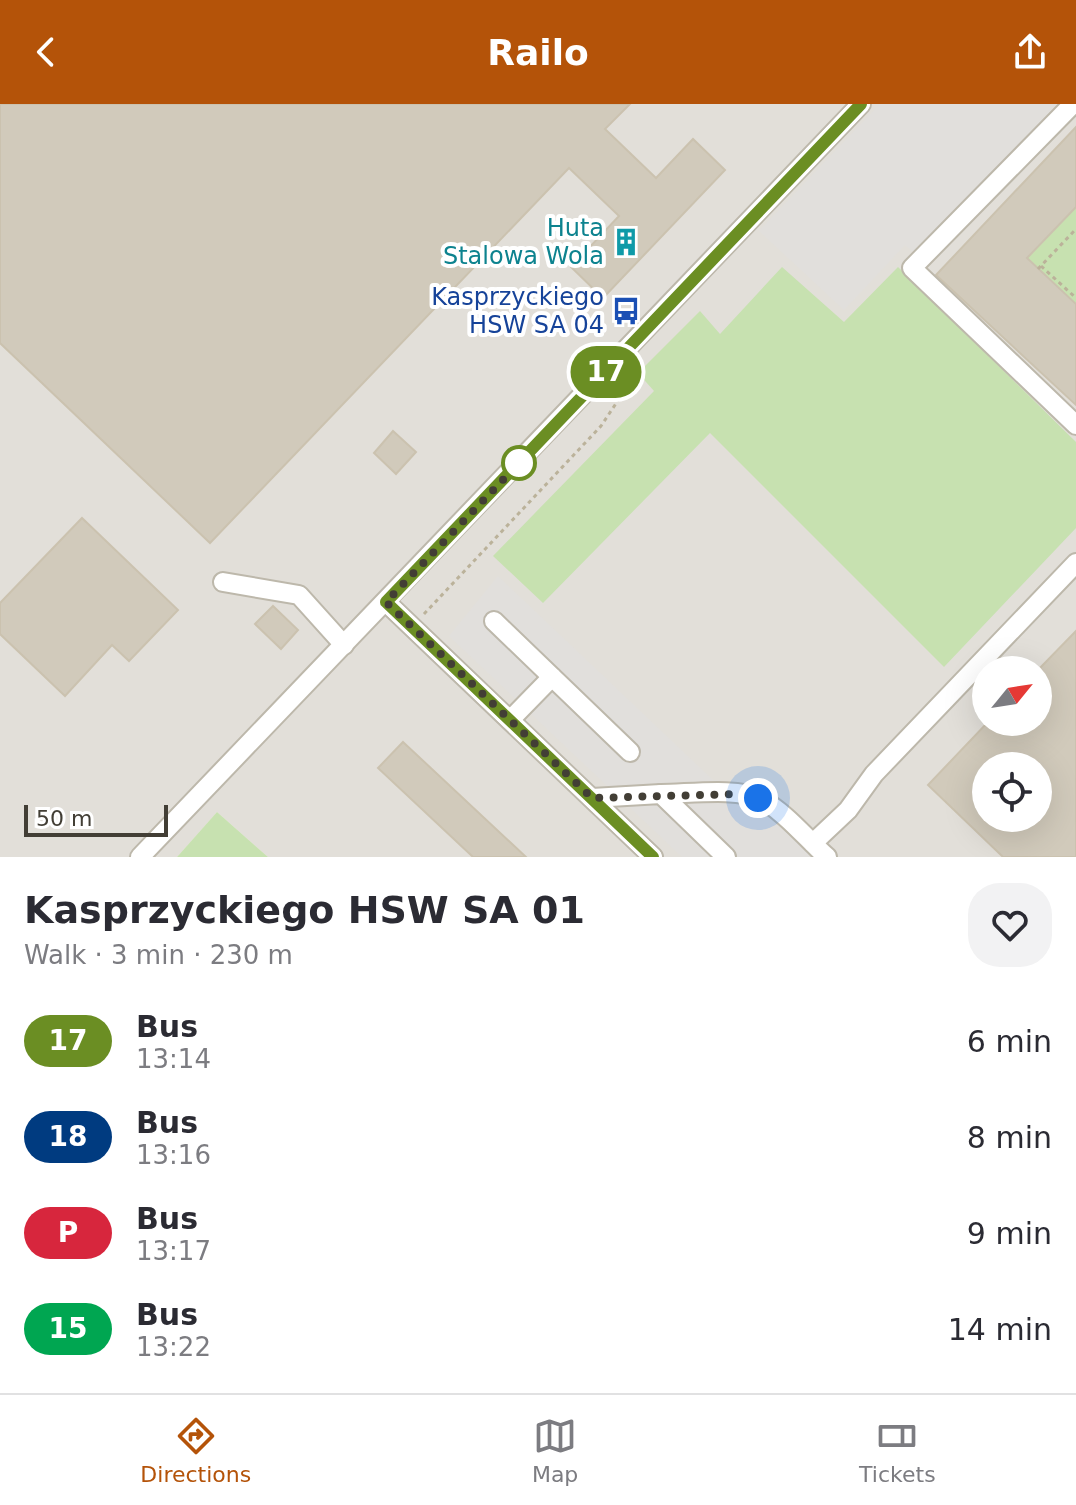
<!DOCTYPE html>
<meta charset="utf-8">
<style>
:root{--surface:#fff;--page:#f2f2f3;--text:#2b2b33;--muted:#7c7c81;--line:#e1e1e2;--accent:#b45309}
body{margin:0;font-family:"DejaVu Sans",sans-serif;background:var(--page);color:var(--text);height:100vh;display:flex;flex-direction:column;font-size:30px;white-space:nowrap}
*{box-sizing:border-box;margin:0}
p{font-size:26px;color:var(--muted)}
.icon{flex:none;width:44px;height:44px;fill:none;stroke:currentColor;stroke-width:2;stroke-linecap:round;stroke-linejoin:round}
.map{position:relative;height:753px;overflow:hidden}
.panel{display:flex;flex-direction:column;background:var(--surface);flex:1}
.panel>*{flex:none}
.badge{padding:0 16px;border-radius:26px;font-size:28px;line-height:52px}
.needle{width:52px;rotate:60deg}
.buttons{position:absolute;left:972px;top:552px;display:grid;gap:16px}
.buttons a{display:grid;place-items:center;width:80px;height:80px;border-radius:50%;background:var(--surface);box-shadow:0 8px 32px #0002;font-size:40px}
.scale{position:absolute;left:24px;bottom:20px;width:144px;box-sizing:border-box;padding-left:8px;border:4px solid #423e35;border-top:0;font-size:22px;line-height:28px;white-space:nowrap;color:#423e35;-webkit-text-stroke:6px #fff;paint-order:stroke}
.you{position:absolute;width:40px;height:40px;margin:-20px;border:6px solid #fff;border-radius:50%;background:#1a73e8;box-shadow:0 0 0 12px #1a73e833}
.map>.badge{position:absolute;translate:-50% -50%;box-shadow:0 0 0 4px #fff}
.round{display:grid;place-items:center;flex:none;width:84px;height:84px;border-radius:32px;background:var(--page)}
.headline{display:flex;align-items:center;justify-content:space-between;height:136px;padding:0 24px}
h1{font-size:38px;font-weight:800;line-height:60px}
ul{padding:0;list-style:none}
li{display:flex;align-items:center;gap:24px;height:96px;padding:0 24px}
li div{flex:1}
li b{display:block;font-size:30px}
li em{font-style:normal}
li .badge{min-width:88px;font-weight:700;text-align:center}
header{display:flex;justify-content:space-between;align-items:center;height:104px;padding:0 24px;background:var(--accent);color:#fff;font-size:36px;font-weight:800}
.menu{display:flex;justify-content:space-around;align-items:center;height:112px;border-top:2px solid var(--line);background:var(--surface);font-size:22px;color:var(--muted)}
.menu a{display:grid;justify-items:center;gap:4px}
.menu .current{color:var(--accent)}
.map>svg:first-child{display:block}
.industrial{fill:#e2dfd9;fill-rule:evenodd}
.green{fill:#c7e1b0}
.parking{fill:#e1dfdc}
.building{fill:#d1cabb;stroke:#cbc2af;stroke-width:2;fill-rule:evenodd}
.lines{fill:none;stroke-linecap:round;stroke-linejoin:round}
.minor-casing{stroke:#bdb8ab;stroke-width:22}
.path{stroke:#bbb29a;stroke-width:3;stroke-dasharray:4 4;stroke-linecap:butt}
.minor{stroke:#fff;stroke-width:18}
.line-casing{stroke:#fff;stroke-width:18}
.line{stroke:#6b8e23;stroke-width:12}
.walk{stroke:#423e35;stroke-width:8;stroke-dasharray:0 14.4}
.stop-dot{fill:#fff;stroke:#6b8e23;stroke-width:4}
.labels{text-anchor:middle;stroke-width:8;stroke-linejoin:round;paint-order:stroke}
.culture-label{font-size:24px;fill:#0d838f;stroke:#fff;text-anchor:end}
.transit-label{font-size:24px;fill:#164399;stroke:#fff;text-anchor:end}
</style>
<header><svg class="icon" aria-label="back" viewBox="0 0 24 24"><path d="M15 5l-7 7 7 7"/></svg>Railo<svg class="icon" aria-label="share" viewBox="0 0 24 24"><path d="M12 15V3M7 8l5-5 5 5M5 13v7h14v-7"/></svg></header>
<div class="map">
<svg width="1076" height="753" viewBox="0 0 1076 753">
<rect width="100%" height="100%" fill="#f0ede4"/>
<!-- industrial -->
<path class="industrial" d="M0,0H1076V753H268L217,708L177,753H0ZM986,566H1038V618H986ZM986,662H1038V714H986Z"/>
<!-- green -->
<g class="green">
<path d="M1076,103V200L1027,154Z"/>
<path d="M782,163L844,218L898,163L1076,338V424L944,563L710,329L543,499L493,452L654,287L638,269L700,207L720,230Z"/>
<path d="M217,708L268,753H177Z"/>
</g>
<!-- parking -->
<g class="parking">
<path d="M880,0H1073L921,155L905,141L844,206L759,127Z"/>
<path d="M498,472L713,676L741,679L819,753H682L449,532Z"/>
</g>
<!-- building -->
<g class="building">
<path d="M0,0H630L605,25L656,74L693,35L725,66L603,194L571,163L619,112L569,64L210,439L0,239Z"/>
<path d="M1076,23V103L1027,154L1076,200V301L936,171Z"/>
<path d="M393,327L416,348L396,370L374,349Z"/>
<path d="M82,414L178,506L129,557L112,541L65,592L0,530V499Z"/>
<path d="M273,502L298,526L281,545L255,520Z"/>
<path d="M1076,527V753H1003L928,681L988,618H1038V566ZM986,662H1038V714H986Z"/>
<path d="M403,638L526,753H473L378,664Z"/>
</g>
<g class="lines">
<defs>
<g id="minor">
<path d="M1073,0L912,164L1076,321"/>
<path d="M223,478L299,491L344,541"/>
<path d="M386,498L653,753"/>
<path d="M494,517L630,648"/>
<path d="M510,616L552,573"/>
<path d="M661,690C688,690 738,683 761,695C786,709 806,734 827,753"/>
<path d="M592,694L661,690L726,753"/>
<path d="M813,739L848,706L874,670L1076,459"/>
<path d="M140,753L861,0"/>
</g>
</defs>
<!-- minor casing -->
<use href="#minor" class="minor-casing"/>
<!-- path -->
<g class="path">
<path d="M1041,162L1076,194"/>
<path d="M1038,165L1076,125"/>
<path d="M424,510L601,322L617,298L628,271"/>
</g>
<!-- minor -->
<use href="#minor" class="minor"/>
</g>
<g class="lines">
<defs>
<path id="line" d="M653,753L386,498L861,0"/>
</defs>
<!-- line casing -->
<use href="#line" class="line-casing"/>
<!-- line -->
<use href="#line" class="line"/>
<!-- walk -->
<path class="walk" d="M519,359L521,357L386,498L592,694L738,690L758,694"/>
</g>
<!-- icons -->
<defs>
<symbol id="building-bare" viewBox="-9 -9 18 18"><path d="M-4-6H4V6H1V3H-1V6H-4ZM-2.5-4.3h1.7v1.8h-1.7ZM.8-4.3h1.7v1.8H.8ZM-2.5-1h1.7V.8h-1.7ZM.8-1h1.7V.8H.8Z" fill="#0f9aa8" stroke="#fff" stroke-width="2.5" paint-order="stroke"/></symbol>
<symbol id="bus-bare" viewBox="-9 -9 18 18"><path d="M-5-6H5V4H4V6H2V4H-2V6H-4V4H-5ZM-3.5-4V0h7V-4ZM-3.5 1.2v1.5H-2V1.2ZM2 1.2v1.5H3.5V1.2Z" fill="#1a4fb4" stroke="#fff" stroke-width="2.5" paint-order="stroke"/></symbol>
</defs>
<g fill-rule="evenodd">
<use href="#building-bare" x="606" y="118" width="40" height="40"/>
<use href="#bus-bare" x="606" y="187" width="40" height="40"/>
</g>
<!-- markers -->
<circle class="stop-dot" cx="519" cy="359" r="16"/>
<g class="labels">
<!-- culture labels -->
<g class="culture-label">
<text x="604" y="132">Huta<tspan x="604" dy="28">Stalowa Wola</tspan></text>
</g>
<!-- transit labels -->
<g class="transit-label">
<text x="604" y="201">Kasprzyckiego<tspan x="604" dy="28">HSW SA 04</tspan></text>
</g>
</g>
</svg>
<div class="buttons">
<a><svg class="needle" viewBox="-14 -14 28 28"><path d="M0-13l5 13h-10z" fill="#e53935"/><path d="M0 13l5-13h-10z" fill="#7c7c81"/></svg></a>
<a><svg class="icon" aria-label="locate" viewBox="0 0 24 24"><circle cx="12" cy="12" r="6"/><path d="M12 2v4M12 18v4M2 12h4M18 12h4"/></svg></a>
</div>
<div class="scale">50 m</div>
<div class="you" style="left:758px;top:694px"></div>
<b class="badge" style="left:606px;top:268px;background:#6b8e23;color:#fff">17</b>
</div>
<section class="panel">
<div class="headline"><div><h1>Kasprzyckiego HSW SA 01</h1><p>Walk · 3 min · 230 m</p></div><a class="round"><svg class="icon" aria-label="heart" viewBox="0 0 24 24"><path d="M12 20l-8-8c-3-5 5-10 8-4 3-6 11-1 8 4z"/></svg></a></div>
<ul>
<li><span class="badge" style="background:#6b8e23;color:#fff">17</span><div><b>Bus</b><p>13:14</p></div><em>6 min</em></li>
<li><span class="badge" style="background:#003b80;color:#fff">18</span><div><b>Bus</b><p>13:16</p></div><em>8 min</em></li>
<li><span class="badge" style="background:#d7263d;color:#fff">P</span><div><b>Bus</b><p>13:17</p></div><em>9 min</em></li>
<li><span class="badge" style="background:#00a651;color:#fff">15</span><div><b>Bus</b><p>13:22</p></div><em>14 min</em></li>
</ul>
</section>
<nav class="menu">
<a class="current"><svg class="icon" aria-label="directions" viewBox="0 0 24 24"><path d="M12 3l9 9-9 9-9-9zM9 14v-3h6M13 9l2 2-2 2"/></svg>Directions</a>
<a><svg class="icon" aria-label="map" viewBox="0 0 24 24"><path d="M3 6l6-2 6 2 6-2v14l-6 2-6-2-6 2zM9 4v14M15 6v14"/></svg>Map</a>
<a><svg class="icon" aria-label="tickets" viewBox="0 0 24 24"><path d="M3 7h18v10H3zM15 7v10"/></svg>Tickets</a>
</nav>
